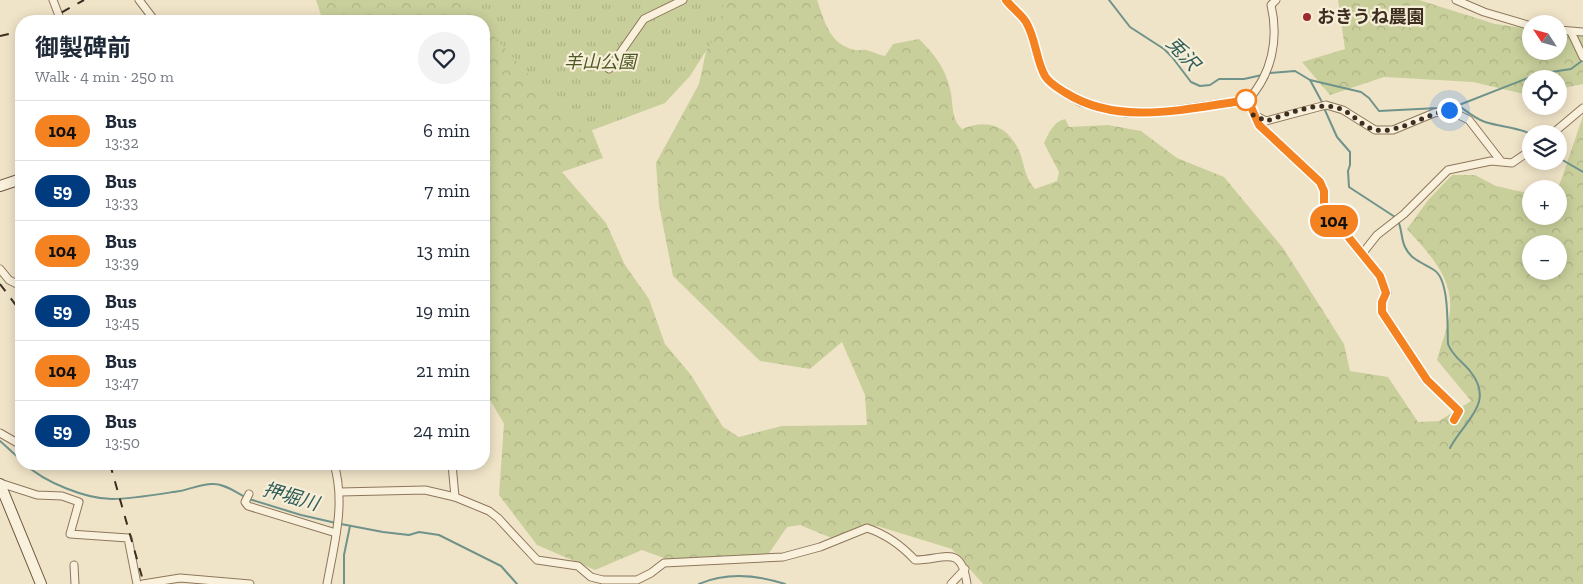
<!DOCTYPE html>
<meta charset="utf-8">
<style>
:root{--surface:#fff;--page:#f2f2f3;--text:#1f2937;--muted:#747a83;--line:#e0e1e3}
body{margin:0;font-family:"Zilla Slab","Noto Sans JP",serif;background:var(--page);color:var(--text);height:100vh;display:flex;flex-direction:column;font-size:19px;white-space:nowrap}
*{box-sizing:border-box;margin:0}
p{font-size:16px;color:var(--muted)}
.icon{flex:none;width:28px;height:28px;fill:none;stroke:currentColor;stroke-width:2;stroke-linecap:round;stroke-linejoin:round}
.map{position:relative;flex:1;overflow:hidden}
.sheet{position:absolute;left:15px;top:15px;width:475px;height:455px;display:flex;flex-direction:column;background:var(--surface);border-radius:20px;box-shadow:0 2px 12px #0003}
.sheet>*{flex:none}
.badge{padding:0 10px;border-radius:16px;font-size:18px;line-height:32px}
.needle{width:32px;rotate:306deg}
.fabs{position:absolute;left:1522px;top:15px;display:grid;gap:10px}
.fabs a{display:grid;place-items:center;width:45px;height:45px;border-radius:50%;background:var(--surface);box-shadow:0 2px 12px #0003;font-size:25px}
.you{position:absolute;width:25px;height:25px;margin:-12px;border:4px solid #fff;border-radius:50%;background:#1a73e8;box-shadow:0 0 0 8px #1a73e833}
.map>.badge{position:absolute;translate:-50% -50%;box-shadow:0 0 0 2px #fff}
.round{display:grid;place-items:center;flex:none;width:52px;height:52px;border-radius:26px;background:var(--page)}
.headline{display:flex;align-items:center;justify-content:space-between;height:85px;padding:0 20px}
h1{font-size:24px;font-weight:700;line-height:38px}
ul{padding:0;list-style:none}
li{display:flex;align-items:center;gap:15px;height:60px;padding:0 20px;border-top:1px solid var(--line)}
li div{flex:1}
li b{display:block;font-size:19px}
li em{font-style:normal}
li .badge{min-width:55px;font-weight:700;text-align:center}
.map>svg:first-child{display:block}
.forest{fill:url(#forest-crowns);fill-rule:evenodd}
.park{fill:url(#park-tufts)}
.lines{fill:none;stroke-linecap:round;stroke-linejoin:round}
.stream{stroke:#6f938a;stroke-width:2}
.street-casing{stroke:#8d765c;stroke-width:9}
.secondary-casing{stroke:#6f573f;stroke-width:12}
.street{stroke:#faf1dc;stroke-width:7}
.secondary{stroke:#faf1dc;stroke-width:10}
.rail{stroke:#3d2e20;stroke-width:2;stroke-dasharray:9 9;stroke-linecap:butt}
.line-casing{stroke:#fff;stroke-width:11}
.line{stroke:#f58220;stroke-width:8}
.walk{stroke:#3d2e20;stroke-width:5;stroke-dasharray:0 9}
.poi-dot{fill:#9e2a2b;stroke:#f7eed8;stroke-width:2}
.stop-dot{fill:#fff;stroke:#f58220;stroke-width:2.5}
.labels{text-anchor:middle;stroke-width:4.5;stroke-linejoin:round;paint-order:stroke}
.poi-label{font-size:18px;font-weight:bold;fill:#3d2e20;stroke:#f7eed8;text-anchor:start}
.park-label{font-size:18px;font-style:italic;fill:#4d5a26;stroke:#f7eed8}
.water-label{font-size:19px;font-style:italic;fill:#2f5d5a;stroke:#f7eed8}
</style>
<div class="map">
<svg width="1583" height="584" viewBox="0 0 1583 584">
<defs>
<pattern id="forest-crowns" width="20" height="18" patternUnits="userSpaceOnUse" patternTransform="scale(1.25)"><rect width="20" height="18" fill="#c9cf9b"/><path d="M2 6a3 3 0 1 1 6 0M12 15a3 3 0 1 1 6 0" fill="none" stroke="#aeb285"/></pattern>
<pattern id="park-tufts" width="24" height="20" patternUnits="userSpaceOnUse" patternTransform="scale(1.25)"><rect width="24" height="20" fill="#c9cf9b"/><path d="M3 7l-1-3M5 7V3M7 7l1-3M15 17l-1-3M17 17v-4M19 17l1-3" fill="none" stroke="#aeb285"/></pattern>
</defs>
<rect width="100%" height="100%" fill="#f0e4c8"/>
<!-- forest -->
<g class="forest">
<path d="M316,0H494L589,123L603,158L562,172L606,223L625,265L649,299L665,344L691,375L723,427L739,437L782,426L867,425L865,395L842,342L810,369L760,361L673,276L659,205L656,163L699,84L717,0H817C825,22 829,44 855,50C859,51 863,49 866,50C872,51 878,55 885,56L893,44L919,39C934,54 945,67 950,89C954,104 950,117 962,129C988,118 1009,126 1020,153C1025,167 1025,178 1035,189L1057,181L1059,172L1044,143C1049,133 1053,122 1065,119L1069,127L1108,125L1141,131L1177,158L1224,177L1283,248L1344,344L1350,371L1388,377L1418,422L1439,421L1471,401L1437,360C1441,345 1448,327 1450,311C1453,276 1428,253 1407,229L1429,199L1452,175H1475L1496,186L1531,194V216H1559L1558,189L1583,116V584H983L952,549L877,526L839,541L800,525L787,527L765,559L669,560L642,550L595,570L537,545L499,495L504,424L489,398L484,400V21H323ZM1531,244H1559V271H1531Z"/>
<path d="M1338,0H1419L1495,24L1531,29V51H1559V32L1583,35V84L1559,89V79H1531V95H1528L1473,82L1384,77L1330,95L1302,62L1345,49Z"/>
</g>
<!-- park -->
<path class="park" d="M461,0H724L718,32L690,76L665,103L582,134L484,25V21H480Z"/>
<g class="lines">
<!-- stream -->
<g class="stream">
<path d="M1109,0L1130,27L1164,49L1172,57L1191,82L1200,86L1210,85L1219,79H1244L1262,75"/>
<path d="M1269,73L1295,71L1310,80L1361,92L1369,98L1379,111L1438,108L1452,101C1463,108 1473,118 1485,122C1501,127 1517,127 1531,134"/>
<path d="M1310,80L1323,104"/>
<path d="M1459,105L1538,74L1571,69L1583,60"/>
<path d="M1324,108L1337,137L1350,152V165L1348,171L1349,187L1395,217"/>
<path d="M1559,158L1583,172"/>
<path d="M1398,221C1402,229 1401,239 1405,247C1411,260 1423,263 1434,270C1450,280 1447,327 1448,344C1453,357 1462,361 1470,371C1496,403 1464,421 1450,448"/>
<path d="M0,441L21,460"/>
<path d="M25,464C44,482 86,499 112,499C132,499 160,494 180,491C191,489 203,483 214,484C225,484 235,492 245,497"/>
<path d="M249,499L301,515L336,523"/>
<path d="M341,524L383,532L409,535L419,532L439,535L501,566L517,584"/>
<path d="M344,584V555L350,526"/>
<path d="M699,584C727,572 757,575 785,584"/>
</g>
<defs>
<g id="street">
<path d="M53,0L61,21"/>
<path d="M139,0L155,21"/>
<path d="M1006,0L1026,21L1045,76L1053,85L1080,102L1126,113L1161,112L1248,100C1272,74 1279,39 1271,5L1276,0"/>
<path d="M1456,0L1484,12L1531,26"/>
<path d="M1559,30L1583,32"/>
<path d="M1571,32L1583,57"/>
<path d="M609,69L644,19L683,0"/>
<path d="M1248,100L1259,125L1320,182L1324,191V207L1380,276L1387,293L1382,302V312L1427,380L1459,411L1454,420"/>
<path d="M1254,115L1266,121L1326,105L1343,110L1375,130H1393L1434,113L1449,110L1469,120L1500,160"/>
<path d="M1552,134L1583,108"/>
<path d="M1362,254L1377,235L1404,214L1448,170L1491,161L1512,163L1531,150"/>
<path d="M0,269L9,280L21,286"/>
<path d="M0,433L21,445"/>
<path d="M452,464L455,497"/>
<path d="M0,483L37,495L62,496L79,502L70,534L128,538L137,584"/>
<path d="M340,492L425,490L455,497L489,511L498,518L537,560L578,566L591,577L603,580H637L651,573L664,563L783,557L820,547L867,528C885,534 902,546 915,560C944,560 961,543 967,584"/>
<path d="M249,494L245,502L248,506L336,533"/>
<path d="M74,565L75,584"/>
<path d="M143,584L180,578L250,584"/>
<path d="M327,584C334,544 346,504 334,464"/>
<path d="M951,584L965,569"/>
</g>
<g id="secondary">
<path d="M0,186L21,179"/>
<path d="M0,484L41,584"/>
</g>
</defs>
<!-- street casing -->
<use href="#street" class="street-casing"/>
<!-- secondary casing -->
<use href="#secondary" class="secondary-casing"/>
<!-- street -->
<use href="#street" class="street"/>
<!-- secondary -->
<use href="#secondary" class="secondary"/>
<!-- rail -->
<g class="rail">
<path d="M46,21L84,0"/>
<path d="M0,36L21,31"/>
<path d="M0,284L21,312"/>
<path d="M110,464L144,584"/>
</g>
</g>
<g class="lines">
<defs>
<path id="line" d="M1006,0C1012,8 1021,14 1026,22C1036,39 1036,60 1045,76C1050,84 1058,88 1066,93C1120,127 1189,108 1248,100L1259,125L1320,182L1324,191V207L1380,276L1386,293L1382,302V312L1427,380L1459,411L1454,420"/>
</defs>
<!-- line casing -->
<use href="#line" class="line-casing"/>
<!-- line -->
<use href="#line" class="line"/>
<!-- walk -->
<path class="walk" d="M1246,100H1248L1253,115L1266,121C1290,114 1319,99 1343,110C1354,115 1364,128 1376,130C1397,134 1426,114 1449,110"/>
</g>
<!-- markers -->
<circle class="poi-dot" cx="1307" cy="17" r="5"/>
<circle class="stop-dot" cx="1246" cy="100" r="10"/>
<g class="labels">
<!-- poi labels -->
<g class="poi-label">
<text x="1317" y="23">おきうね農園</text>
</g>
<!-- park labels -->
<g class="park-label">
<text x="600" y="68">羊山公園</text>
</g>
<!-- water labels -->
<g class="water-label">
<text transform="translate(1183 53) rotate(47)" y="7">兎沢</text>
<text transform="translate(291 496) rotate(16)" y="7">押堀川</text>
</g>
</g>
</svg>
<div class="fabs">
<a><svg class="needle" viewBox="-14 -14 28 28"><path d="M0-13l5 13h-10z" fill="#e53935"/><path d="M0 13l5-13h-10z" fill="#747a83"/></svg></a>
<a><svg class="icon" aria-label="locate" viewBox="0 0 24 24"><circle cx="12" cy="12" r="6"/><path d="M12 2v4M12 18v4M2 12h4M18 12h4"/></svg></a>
<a><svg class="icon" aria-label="layers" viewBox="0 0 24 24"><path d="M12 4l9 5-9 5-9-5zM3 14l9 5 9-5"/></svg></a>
<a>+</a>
<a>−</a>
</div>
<div class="you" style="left:1449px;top:110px"></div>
<b class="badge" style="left:1334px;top:221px;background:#f58220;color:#111">104</b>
<section class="sheet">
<div class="headline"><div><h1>御製碑前</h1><p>Walk · 4 min · 250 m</p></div><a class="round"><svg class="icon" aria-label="heart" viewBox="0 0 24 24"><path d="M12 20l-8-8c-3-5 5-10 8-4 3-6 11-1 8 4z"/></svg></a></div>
<ul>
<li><span class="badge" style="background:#f58220;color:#111">104</span><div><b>Bus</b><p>13:32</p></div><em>6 min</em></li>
<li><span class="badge" style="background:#003b80;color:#fff">59</span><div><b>Bus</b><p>13:33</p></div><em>7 min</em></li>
<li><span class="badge" style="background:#f58220;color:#111">104</span><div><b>Bus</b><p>13:39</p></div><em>13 min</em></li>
<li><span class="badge" style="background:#003b80;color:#fff">59</span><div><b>Bus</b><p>13:45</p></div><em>19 min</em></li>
<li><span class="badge" style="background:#f58220;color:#111">104</span><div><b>Bus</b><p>13:47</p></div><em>21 min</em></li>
<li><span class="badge" style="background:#003b80;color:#fff">59</span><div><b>Bus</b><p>13:50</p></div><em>24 min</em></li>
</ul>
</section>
</div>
